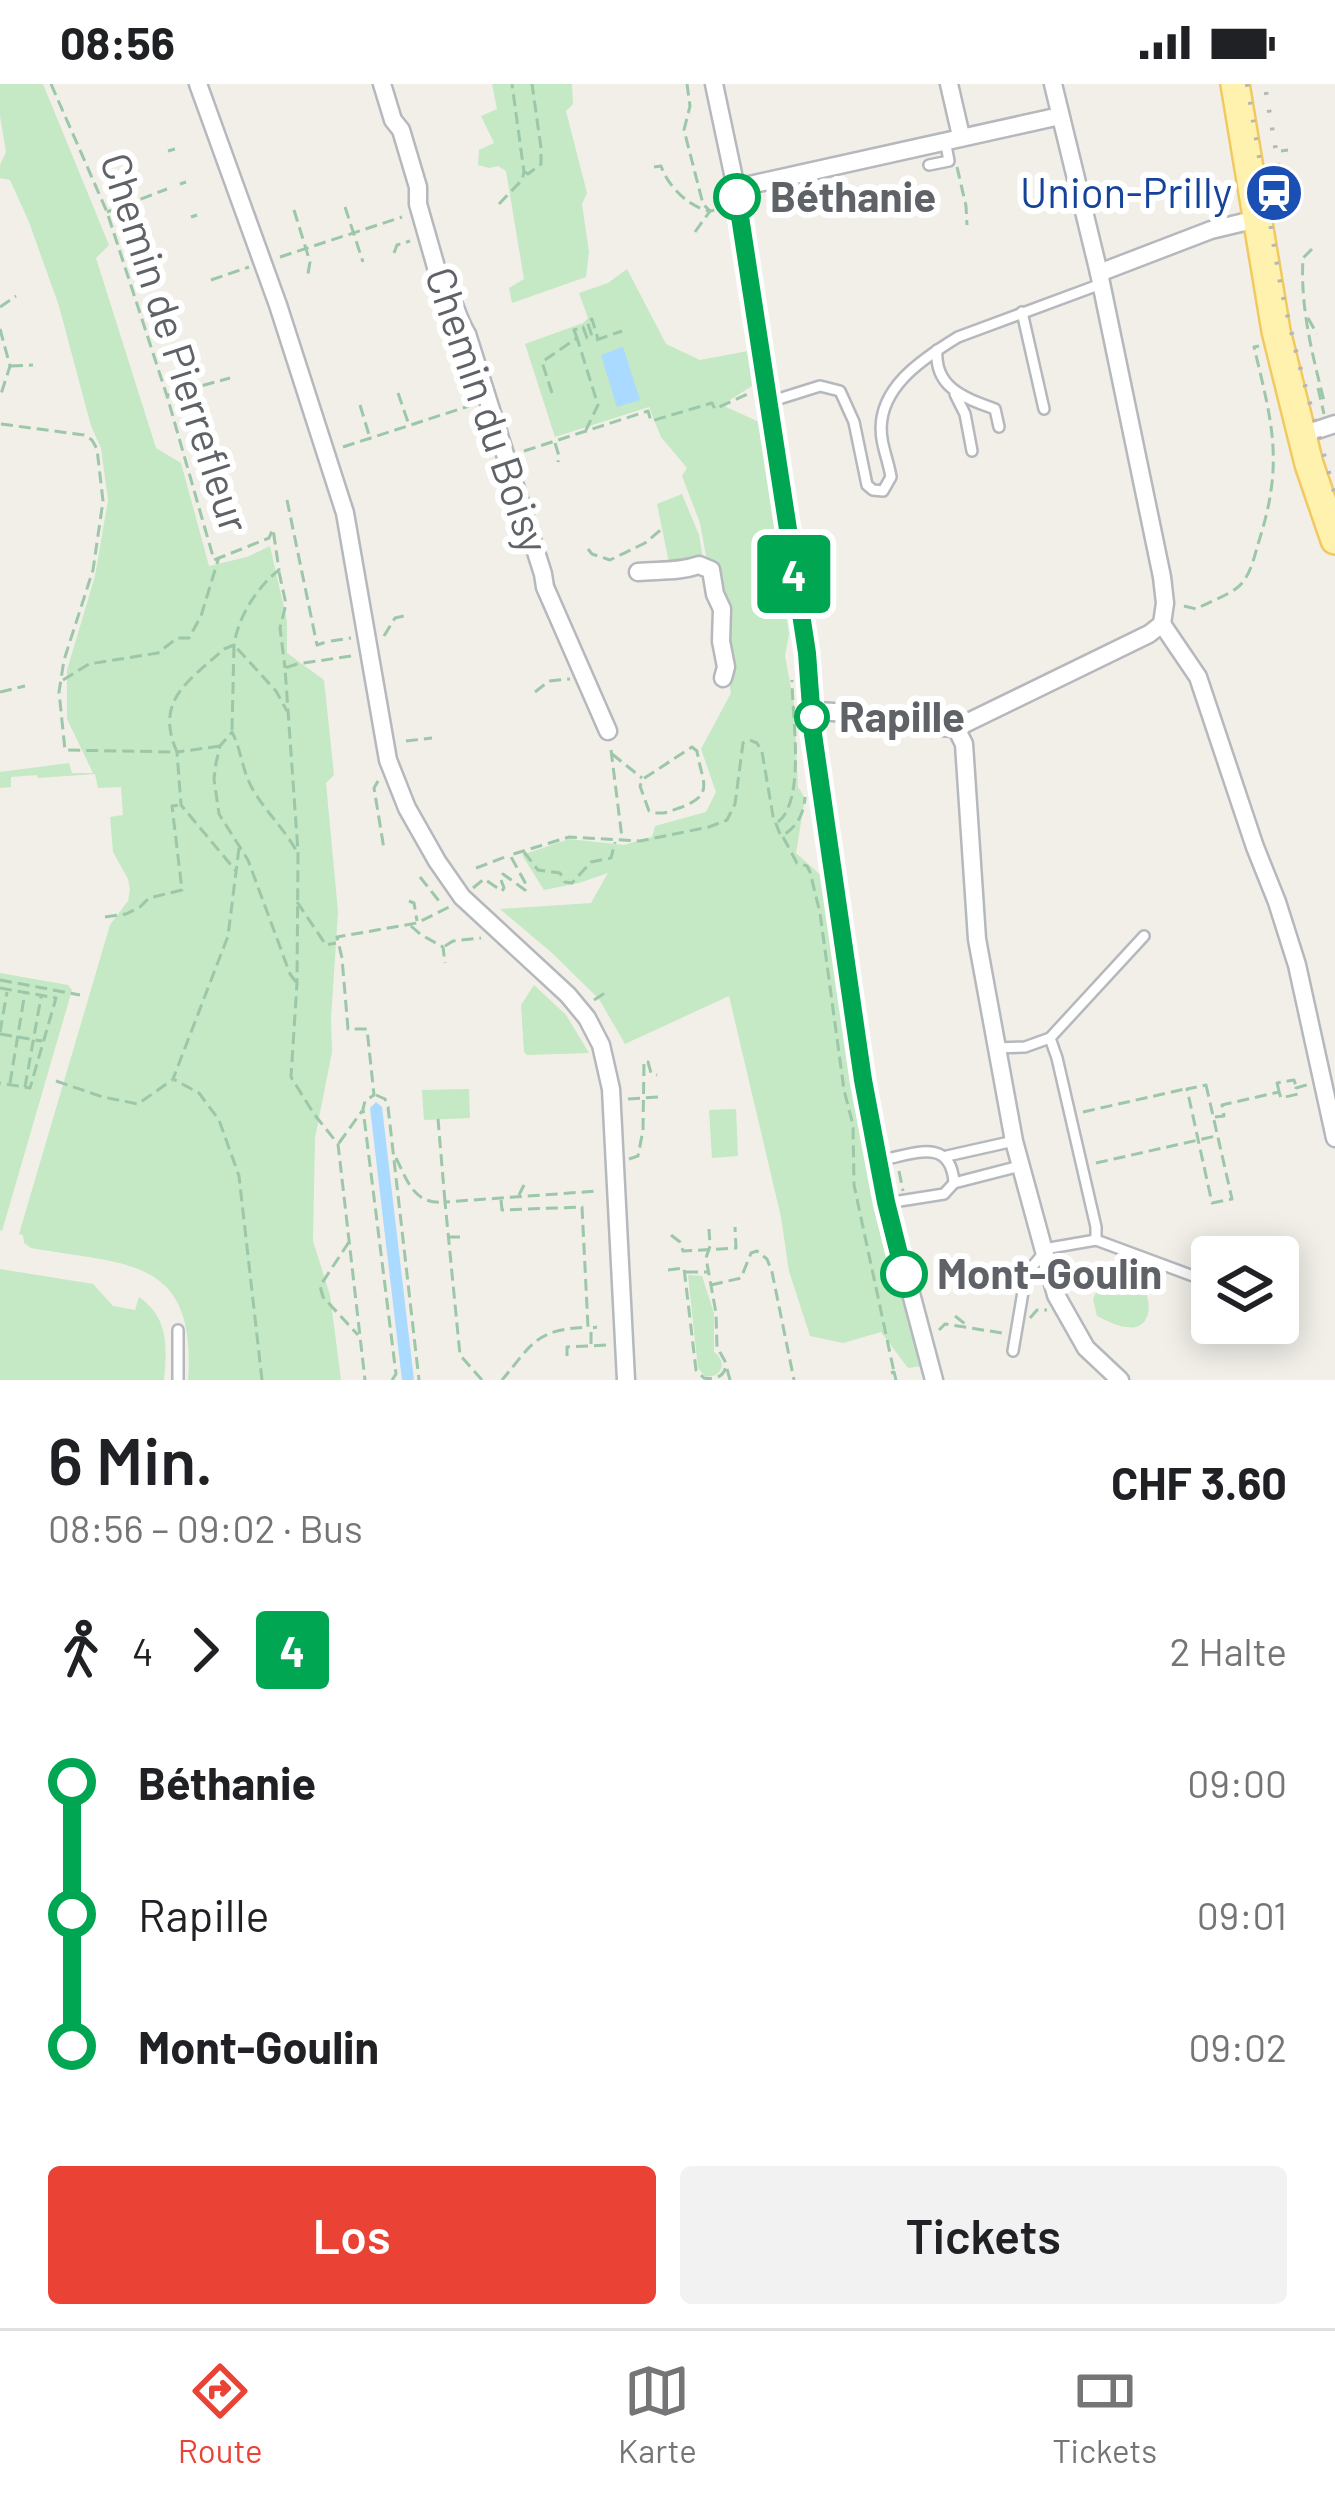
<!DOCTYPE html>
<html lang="de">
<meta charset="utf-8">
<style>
:root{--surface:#fff;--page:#f2f2f2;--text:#202124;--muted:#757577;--line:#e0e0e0;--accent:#ea4335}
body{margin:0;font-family:Barlow,sans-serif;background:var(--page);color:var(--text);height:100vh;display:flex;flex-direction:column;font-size:45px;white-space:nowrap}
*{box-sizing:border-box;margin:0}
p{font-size:39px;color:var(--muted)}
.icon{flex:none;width:66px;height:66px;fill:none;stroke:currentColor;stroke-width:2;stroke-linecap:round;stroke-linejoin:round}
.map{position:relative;height:1296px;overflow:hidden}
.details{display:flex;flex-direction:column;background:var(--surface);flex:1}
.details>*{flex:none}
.badge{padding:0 24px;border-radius:9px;font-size:42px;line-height:78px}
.fabs{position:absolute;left:1191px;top:1152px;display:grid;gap:24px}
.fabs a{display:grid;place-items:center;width:108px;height:108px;border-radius:12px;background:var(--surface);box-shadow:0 6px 30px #0003;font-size:60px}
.map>.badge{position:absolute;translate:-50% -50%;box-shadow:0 0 0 6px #fff}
.legs{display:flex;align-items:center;gap:18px;height:132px;padding:0 48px;font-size:39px}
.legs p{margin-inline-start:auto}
.headline{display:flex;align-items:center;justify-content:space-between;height:204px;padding:0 48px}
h1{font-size:66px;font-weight:600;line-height:90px}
.cta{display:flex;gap:24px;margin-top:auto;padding:24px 48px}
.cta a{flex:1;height:138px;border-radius:12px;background:var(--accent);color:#fff;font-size:48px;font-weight:600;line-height:138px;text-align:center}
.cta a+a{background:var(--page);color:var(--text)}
ul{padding:0 48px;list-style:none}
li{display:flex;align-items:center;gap:42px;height:132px;font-size:45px}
li i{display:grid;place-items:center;width:18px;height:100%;margin:0 15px;background:currentColor}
li i::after{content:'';width:30px;height:30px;margin:-15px;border:9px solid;border-radius:50%;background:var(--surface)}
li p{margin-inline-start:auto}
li:first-child i{background:linear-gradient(#0000 50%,currentColor 0)}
li:last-child i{background:linear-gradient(currentColor 50%,#0000 0)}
.status{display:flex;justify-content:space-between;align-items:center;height:84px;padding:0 60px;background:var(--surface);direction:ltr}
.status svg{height:33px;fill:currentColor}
.tab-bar{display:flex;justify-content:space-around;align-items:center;height:168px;border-top:3px solid var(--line);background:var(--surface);font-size:33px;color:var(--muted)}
.tab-bar a{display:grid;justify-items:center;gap:6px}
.tab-bar .selected{color:var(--accent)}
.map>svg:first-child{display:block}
.green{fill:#c5e8c5}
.water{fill:#aadaff}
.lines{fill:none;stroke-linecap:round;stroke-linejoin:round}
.lane-casing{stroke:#b5b8bc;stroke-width:14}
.street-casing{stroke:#b5b8bc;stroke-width:21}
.primary-casing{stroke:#f2c960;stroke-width:32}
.path{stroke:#9cc7a9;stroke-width:3;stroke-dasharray:12 6;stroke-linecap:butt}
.lane{stroke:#fff;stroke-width:9}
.street{stroke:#fff;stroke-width:16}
.primary{stroke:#fff2af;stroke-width:27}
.rail{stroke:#b6b7b8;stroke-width:4.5;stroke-dasharray:3 15;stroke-linecap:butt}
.line-1-casing{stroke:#fff;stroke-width:27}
.line-1{stroke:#00a651;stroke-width:18}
.stop-1-dot{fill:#fff;stroke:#00a651;stroke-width:6}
.labels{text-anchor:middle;stroke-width:12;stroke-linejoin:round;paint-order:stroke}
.transit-label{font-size:42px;fill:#164399;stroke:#fff;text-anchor:end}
.stop-label{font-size:42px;font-weight:bold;fill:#5f6368;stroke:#fff;text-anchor:start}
.street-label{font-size:42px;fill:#5f6368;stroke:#fff}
</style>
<div class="status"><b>08:56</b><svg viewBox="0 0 49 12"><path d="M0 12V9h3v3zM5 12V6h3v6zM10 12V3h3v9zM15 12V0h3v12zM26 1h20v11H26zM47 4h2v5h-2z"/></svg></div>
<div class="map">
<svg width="1335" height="1296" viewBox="0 0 1335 1296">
<rect width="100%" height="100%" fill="#f1efe8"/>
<!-- green -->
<g class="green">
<path d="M0,0H43L109,161L96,174L156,364L181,379L209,482L247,473L270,462L287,537V569L324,596L334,691L326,699L338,828L331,934L332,968L315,1054L313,1157L330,1211L341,1296H188C197,1172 126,1181 31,1164L24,1159L23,1151L19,1150L110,841L128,817L130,806L128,795L113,768L110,733L123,731L121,703L98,704L95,690L38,694L37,691L11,693V703L0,704V688L69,679L72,689H93L67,635V586L95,492L108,416L101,364L91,342L59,222L29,138L10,96L0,94V81L6,68L0,32Z"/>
<path d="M492,0H572L573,20L566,27L587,109L582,120L589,168L586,193L512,219L509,204L524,195L506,87L498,82L489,84L478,81L479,66L494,59L481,32L497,25Z"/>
<path d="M627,185L666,260L700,276L748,267L752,302L722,321L759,338L789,550L785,572L794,620L798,703L805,714L796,769L825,795L860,1024L892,1147L922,1282L908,1284L881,1248L843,1259L810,1252L789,1187L781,1133L729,912L625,960L599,915L552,869L500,825L591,819L608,789L579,799L544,806L522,771L569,755L624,761L652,753L655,742L706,728L716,708L701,665L731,609L700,439L682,392L687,384L661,353L649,323L555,353L525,260L583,239L588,234L579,209L608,199Z"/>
<path d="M682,410L699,451L703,475L669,479L657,420Z"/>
<path d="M0,889L68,901L72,906L2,1147L0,1146Z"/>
<path d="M534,901L566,931L589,969L527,971L524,968L521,921Z"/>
<path d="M469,1005L470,1034L424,1036L422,1006Z"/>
<path d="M736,1025L738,1072L712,1074L709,1026Z"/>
<path d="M0,1185L93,1200L113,1222L135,1226L139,1213C169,1234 167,1263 164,1296H0Z"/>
<path d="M688,1191L702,1192L714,1229V1268C728,1278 722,1295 705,1292L698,1284Z"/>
<path d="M1114,1197L1146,1210C1153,1226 1147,1247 1126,1243C1116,1242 1106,1236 1097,1232L1093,1215L1101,1199Z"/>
</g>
<!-- water -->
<g class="water">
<path d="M623,263L640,316L617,323L601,271Z"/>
<path d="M376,1018L382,1023L414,1296H402L370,1024Z"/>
</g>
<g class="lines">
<defs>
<g id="lane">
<path d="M929,81L949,77L945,56"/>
<path d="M1022,228L1044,325"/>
<path d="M937,266C934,304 965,314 995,325L999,343"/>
<path d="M955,310L965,330L972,367"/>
<path d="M769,318L820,302L840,307L854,338L867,401L873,406L883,407L891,393C889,380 884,368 882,355C874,306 922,275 958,253L1101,200"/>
<path d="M1050,954L1057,974L1096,1143V1156"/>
<path d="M996,964L1025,963L1050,954L1144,852"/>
<path d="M947,1072L1014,1057"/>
<path d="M878,1077C911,1071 951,1051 954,1099L944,1110L887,1119"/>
<path d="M954,1099L1020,1082"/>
<path d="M1044,1165L1096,1156L1212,1199"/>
<path d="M1013,1267L1026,1190L1042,1171"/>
<path d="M178,1296V1246"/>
</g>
<g id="street">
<path d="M198,0L278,221L345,429L388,676L407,724L437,777L462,813L568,911L587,934L601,961L611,1005L626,1296"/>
<path d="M382,0L393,36L401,46L418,103V120L440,197C454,211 456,233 467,250L543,490L545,503L608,647"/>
<path d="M714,0L736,104L807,570L813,649L863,996L887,1119L934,1296"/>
<path d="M949,0L961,52"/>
<path d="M1053,0L1099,189L1162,493L1165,519L1162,540"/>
<path d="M736,104L1060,32"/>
<path d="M1099,189L1211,146L1257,135"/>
<path d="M1302,351L1335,340"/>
<path d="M638,488C659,486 679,488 699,481L711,486L715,510L722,525L721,557L726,583L723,594"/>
<path d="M1162,540L1198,593L1255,763L1277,818L1297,881L1335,1054"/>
<path d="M812,627C861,627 907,643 956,644L1149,550L1162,540"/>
<path d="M956,644L964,660L977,855L1014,1057L1056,1211L1086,1264L1120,1296"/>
</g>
<path id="primary" d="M1235,0L1276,247L1309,380L1335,456"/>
</defs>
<!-- lane casing -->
<use href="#lane" class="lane-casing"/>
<!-- street casing -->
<use href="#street" class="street-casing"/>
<!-- primary casing -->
<use href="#primary" class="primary-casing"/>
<!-- path -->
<g class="path">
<path d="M51,0L107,128L167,312L214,476L269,454L272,447"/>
<path d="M168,67L175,65"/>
<path d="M1281,67L1288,66"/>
<path d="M654,83L661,82C668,102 688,123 710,127L703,120L684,46L690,22L687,0"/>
<path d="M957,83L966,122L967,141"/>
<path d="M525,88L528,90L541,80V64L532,0"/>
<path d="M180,100L186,98"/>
<path d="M499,120L522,96L524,88L512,0"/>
<path d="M345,123L363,178"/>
<path d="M294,126L310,178L307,195"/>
<path d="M107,128L167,105"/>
<path d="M191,133L197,131"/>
<path d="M695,148L710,127L722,125"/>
<path d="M1312,165L1303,174C1300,225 1313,273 1325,321"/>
<path d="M394,169L397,161L410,157"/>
<path d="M280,173L402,133"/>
<path d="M211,196L249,183"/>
<path d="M0,223L16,212"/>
<path d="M1308,234L1317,250"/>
<path d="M0,245L10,282L0,313"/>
<path d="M577,254L574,246L583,243L587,254L592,252L587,237L592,235L598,255"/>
<path d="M596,256L622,247"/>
<path d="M11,282L33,281"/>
<path d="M1318,304L1324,330"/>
<path d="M398,309L409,341"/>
<path d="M552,309L542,278L577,254L598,321L586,346"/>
<path d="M168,311L230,294"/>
<path d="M360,321L370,354"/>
<path d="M1,340L84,351L92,356L97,365L103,417L93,486L64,576L59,608L65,666L177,668C154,616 189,597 224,565L234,561C238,533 257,503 279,486L273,445"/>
<path d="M555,359L559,372L558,378"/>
<path d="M343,363L469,322"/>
<path d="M524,367L648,327L651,337L712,319L715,325L752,308"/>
<path d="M287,416L317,561L329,557"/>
<path d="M588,465L592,470L610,476L645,459L664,443"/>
<path d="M279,488L286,520L280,544L285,584"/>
<path d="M1184,522L1196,525C1209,518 1227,512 1238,503C1250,493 1254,474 1258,460C1284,380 1273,342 1254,263L1259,262"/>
<path d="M384,552L395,534L408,531"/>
<path d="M331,557L351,554"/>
<path d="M351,572L297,580L285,584L298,768L297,899L291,993L314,1030L338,1060L365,1296"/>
<path d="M63,596L89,580L158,569L177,554H189L201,532L219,473"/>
<path d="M0,608L25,602"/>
<path d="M535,608L549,597L570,595"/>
<path d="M232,646L234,561L276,607L287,627"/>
<path d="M406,657L432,654"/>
<path d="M220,662L177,668L181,721L236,787"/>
<path d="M692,663L697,667C702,699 716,711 679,724C666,729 661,731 649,727L640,702L643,695Z"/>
<path d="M611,666L622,754"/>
<path d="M612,670L642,694"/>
<path d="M378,697L374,704L384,765"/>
<path d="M778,738C806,716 792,631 792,596"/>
<path d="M783,753L797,779L807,782L810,788L820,829L844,1006L853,1041L854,1101L894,1288"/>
<path d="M239,764L228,852L173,995L199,1009L219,1036L239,1092L262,1296"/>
<path d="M524,768L538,786L560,789L565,798L572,799L591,778L611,774L615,758"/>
<path d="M476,784L508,772"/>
<path d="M420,793L439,817"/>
<path d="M473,804L484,795L502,807L504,804L500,793L503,790L525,806L527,802L510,771L569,753L640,757L709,743L727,736L735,720L743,659L750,656L757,659L762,668L773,732L780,750H785C798,741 804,729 805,713"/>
<path d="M409,817L414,819L417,837"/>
<path d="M297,818L326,861L336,859"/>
<path d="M105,833L126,830L140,823L149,814L182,806L172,722L179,721"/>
<path d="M411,842L420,850L443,863L445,879"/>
<path d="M445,862L453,857L481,854"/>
<path d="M0,896L80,911"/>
<path d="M296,898L290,890L248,776L219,730L214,695L216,679L220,662L232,648C241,665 242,685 251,702C263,725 283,743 296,766"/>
<path d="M0,904L56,914L30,1004L0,999"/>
<path d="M594,916L608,907"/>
<path d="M0,948L7,908"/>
<path d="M0,950L42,957"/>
<path d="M56,997L103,1013L138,1020L172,996"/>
<path d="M10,999L25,908"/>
<path d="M1206,1001L1232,1115L1212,1119L1187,1005Z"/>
<path d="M25,1003L41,913"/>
<path d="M1279,1007L1277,999L1294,996L1296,1002"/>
<path d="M376,1011L385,1015L388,1023L419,1296"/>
<path d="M628,1015L658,1013"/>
<path d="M1083,1028L1185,1005"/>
<path d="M1215,1033L1224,1032L1222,1021L1279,1008L1281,1014L1298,1010L1296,1004L1310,1000"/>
<path d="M339,1059L362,1027"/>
<path d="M396,1074C408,1098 414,1121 445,1118L438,1035"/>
<path d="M629,1075L638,1072L643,1046L644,977L648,978L651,989L657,991"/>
<path d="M1096,1079L1216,1052"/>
<path d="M899,1087L903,1107"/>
<path d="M519,1111L524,1101"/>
<path d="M501,1116L502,1126L582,1123L588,1243C535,1246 534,1258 502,1296"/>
<path d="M671,1151L680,1158L683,1167L736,1164L735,1143"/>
<path d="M448,1153H463"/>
<path d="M349,1158L320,1202L323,1213L358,1251"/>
<path d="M668,1186L684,1184L696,1286L704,1294C716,1296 726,1292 726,1279L717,1263L716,1229L706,1174L710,1162L709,1145"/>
<path d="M686,1188H707"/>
<path d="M711,1201L741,1194L751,1169L757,1167L767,1175L772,1188L794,1296"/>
<path d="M955,1232L969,1243"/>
<path d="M1030,1234L1037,1226H1047"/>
<path d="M939,1246L945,1240L1002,1249"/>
<path d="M591,1260V1244L597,1243"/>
<path d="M567,1272V1263L607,1261"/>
<path d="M727,1285L730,1296"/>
<path d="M891,1289L894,1288L896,1296"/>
<path d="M392,1296L396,1290L363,1025L365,1017L374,1011L367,945H348L342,874L337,853L417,839L451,822"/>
<path d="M482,1296L460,1271L445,1118L598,1107"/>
</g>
<!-- lane -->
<use href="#lane" class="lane"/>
<!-- street -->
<use href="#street" class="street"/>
<!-- primary -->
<use href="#primary" class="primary"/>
<!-- rail -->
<g class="rail">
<path d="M1247,0L1281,204L1297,272L1335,411"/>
<path d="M1266,8L1282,103"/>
</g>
</g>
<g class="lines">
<defs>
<path id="line-1" d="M737,113L807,569L813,650L863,996L886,1118L904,1190"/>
</defs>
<!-- line-1 casing -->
<use href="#line-1" class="line-1-casing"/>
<!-- line-1 -->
<use href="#line-1" class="line-1"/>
</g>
<!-- icons -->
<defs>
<symbol id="station-disc" viewBox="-11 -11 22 22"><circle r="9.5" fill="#1a4fb4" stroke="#fff"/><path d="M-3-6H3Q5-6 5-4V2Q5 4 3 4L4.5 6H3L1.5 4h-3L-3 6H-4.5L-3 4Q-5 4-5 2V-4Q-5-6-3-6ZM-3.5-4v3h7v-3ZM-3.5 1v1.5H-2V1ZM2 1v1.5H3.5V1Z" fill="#fff"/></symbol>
</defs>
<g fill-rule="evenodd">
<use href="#station-disc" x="1241" y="76" width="66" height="66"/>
</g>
<!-- markers -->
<g class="stop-1-dot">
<circle cx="737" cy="113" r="21"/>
<circle cx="812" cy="633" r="15"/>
<circle cx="904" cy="1190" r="21"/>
</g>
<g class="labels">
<!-- transit labels -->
<g class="transit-label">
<text x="1232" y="124">Union-Prilly</text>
</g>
<!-- stop labels -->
<g class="stop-label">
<text x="770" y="128">Béthanie</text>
<text x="839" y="648">Rapille</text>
<text x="937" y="1205">Mont-Goulin</text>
</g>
<!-- street labels -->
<g class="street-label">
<text transform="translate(175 259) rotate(72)" y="15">Chemin de Pierrefleur</text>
<text transform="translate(487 326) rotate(71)" y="15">Chemin du Boisy</text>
</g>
</g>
</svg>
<div class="fabs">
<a><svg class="icon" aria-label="layers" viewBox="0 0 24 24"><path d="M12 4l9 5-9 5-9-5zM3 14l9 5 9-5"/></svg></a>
</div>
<b class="badge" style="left:794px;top:490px;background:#00a651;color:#fff">4</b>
</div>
<section class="details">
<div class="headline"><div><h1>6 Min.</h1><p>08:56 – 09:02 · Bus</p></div><b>CHF 3.60</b></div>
<div class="legs"><svg class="icon" aria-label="walk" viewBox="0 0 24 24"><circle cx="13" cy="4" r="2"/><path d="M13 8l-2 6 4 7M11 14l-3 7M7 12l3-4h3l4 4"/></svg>4<svg class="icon" aria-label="forward" viewBox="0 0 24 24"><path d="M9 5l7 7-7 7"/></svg><b class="badge" style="background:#00a651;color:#fff">4</b><p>2 Halte</p></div>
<ul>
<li><i style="color:#00a651"></i><b>Béthanie</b><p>09:00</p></li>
<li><i style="color:#00a651"></i><span>Rapille</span><p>09:01</p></li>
<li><i style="color:#00a651"></i><b>Mont-Goulin</b><p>09:02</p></li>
</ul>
<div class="cta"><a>Los</a><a>Tickets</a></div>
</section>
<nav class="tab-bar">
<a class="selected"><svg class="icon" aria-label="directions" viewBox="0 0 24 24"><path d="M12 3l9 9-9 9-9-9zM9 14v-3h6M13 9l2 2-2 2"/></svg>Route</a>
<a><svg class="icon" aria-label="map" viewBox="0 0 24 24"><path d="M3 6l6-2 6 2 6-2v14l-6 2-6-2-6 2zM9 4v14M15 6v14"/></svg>Karte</a>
<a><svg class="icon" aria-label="tickets" viewBox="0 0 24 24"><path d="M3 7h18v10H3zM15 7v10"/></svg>Tickets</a>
</nav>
